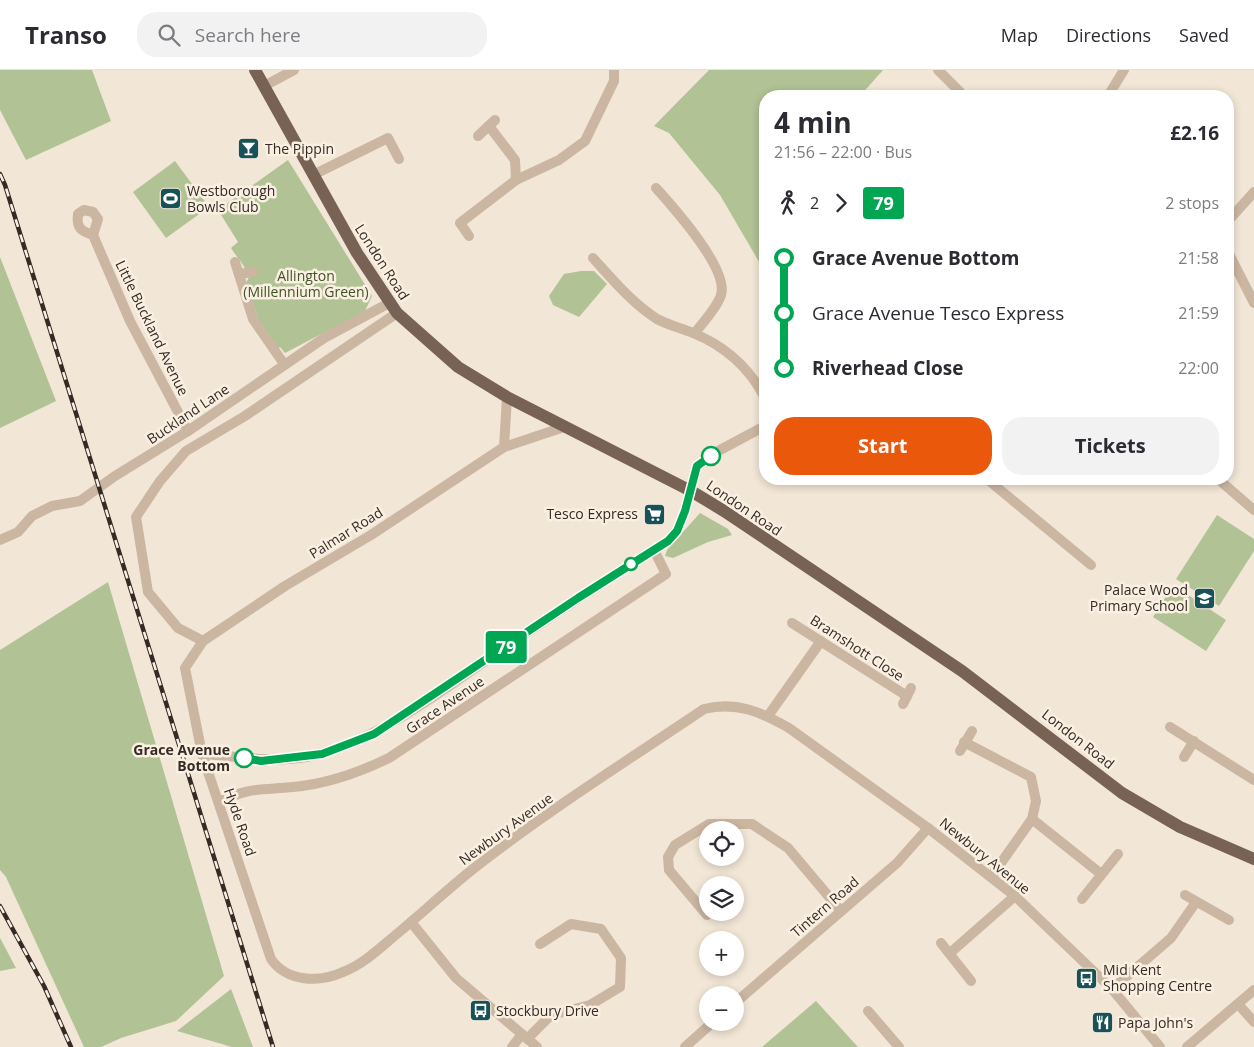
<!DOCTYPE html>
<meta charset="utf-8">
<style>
:root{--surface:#fff;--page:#f2f2f3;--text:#2b2b33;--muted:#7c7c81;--line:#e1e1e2;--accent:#ea580c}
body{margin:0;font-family:"Open Sans",sans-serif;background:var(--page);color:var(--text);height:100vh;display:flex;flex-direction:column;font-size:19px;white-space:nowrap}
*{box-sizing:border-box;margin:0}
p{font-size:16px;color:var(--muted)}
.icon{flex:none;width:28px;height:28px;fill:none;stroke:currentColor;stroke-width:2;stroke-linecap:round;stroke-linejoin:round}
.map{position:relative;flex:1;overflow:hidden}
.panel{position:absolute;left:759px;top:20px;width:475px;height:395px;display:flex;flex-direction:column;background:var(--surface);border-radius:20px;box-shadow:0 2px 8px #0003}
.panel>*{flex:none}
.badge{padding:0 10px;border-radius:4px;font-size:18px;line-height:32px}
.fabs{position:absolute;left:699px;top:751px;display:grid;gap:10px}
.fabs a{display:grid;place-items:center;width:45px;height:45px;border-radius:50%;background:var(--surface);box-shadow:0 2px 8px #0003;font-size:25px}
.map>.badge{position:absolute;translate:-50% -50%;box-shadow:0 0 0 2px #fff}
.legs{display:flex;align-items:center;gap:8px;height:55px;padding:0 15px;font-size:16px}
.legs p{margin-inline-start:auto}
.summary{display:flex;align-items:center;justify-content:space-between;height:85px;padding:0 15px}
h1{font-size:28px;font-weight:700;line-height:38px}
.action{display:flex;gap:10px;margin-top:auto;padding:10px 15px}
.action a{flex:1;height:58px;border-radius:20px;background:var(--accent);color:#fff;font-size:20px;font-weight:700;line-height:58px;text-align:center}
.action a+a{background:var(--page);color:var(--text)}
ul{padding:0 15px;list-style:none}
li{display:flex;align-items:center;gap:18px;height:55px;font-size:19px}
li i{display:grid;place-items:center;width:8px;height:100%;margin:0 6px;background:currentColor}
li i::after{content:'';width:12px;height:12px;margin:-6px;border:4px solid;border-radius:50%;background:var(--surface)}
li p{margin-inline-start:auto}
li:first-child i{background:linear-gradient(#0000 50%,currentColor 0)}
li:last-child i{background:linear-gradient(currentColor 50%,#0000 0)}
header{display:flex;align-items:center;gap:30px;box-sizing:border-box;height:70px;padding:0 25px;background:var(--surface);border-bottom:1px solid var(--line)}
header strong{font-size:24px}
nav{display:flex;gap:28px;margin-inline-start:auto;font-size:18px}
.search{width:350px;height:45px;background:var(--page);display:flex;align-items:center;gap:12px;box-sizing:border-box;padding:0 18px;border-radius:20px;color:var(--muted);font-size:19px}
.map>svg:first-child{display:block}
.green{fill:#b1c295}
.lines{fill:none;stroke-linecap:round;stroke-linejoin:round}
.minor{stroke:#cbb6a1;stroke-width:10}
.primary{stroke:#786254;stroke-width:12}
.rail-casing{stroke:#352a25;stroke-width:4.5}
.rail{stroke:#faf0e2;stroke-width:2.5;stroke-dasharray:8;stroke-linecap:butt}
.line-1-casing{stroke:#fff;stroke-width:11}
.line-1{stroke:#00a651;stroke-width:8}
.stop-1-dot{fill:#fff;stroke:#00a651;stroke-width:2.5}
.labels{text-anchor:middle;stroke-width:5;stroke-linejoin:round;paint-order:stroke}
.poi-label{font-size:14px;fill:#352a25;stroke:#faf0e2;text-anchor:start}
.street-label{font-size:14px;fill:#352a25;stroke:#faf0e2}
.park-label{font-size:14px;fill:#415427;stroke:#faf0e2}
.stop-label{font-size:14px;font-weight:bold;fill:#352a25;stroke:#faf0e2;text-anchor:end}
</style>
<header>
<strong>Transo</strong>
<div class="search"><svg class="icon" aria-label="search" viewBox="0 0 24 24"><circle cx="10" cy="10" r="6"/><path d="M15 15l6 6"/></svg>Search here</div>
<nav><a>Map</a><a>Directions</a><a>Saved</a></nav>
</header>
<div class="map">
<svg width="1254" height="977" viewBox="0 0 1254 977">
<rect width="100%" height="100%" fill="#f2e6d6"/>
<!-- green -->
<g class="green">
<path d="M0,0H92L111,51L26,90L0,40Z"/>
<path d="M709,0H883L860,26H765V202L720,125L669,63L654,56Z"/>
<path d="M288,90L372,226L365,241L285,283L280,277L278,279L260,254L246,213L249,207C245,195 238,189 231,178L238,172L218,140Z"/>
<path d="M175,91L209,137L166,168L133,122Z"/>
<path d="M0,187L56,331L0,358Z"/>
<path d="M581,201H594L607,214L579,247L553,235L549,226L564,204Z"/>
<path d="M700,443L728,459L732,465L708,472L673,488L665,486L667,480Z"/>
<path d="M1217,445L1254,469V481L1219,536L1176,509Z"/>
<path d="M108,512L224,906L176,951L121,968L101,977H84L6,807L0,800V580Z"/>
<path d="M1173,515L1226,550L1206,581L1153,547Z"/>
<path d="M0,868L16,898L0,901Z"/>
<path d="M231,919L253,977H232L177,961Z"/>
<path d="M816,931L858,977H762Z"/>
</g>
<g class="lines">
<!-- minor -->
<g class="minor">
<path d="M938,0L964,26"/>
<path d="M264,16L294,0"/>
<path d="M1108,26L1124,0"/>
<path d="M489,56L515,90L516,110"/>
<path d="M478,66L495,50"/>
<path d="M313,105L388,68L399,89"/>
<path d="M656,118C673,137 729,199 721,225C717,238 703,252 695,263"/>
<path d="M84,140L93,142L98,149L93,165C81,161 76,158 78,144Z"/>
<path d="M1228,151L1254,122"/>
<path d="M93,165L130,251L188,361"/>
<path d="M469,166L460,153L516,110L559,90L585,71L614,11V0"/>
<path d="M1228,182L1254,233"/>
<path d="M593,188C613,210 632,233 657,249C668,255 681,258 693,263C725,276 749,297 765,328"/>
<path d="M235,192L253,249L284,294"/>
<path d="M239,204L253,202"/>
<path d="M564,357L504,377L371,465L285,516L203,571L185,598L202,684L271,889C287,912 319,913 343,902C364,894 381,877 398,863C423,842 448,819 473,799C547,741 627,691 704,639C737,631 761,642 789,658L928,758L1015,826L1112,919L1160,977"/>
<path d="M504,377L507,327"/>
<path d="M987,409L1091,495"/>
<path d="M1218,409L1254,440"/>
<path d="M0,470L18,462L32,446L52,436L80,431L115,406L188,361L324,268L391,232"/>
<path d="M792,553L907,626"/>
<path d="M203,571L178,558L148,522L136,447L160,411L186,381L245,346L397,243"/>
<path d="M903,634L911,618"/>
<path d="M768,646L821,571"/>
<path d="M1170,657L1254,710"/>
<path d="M964,672L1031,707L1036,731L1032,749L991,807"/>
<path d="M960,681L972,661"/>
<path d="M202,684C243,686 282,696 323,683C381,666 431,628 481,594C543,552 604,510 668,471L677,461L685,441L697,396L720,380L765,356"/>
<path d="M1184,687L1194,671"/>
<path d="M219,732C248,717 262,720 293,717C327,714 358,703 389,688L666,504L654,480"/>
<path d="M1032,749L1101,804"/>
<path d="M1185,825L1229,850"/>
<path d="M1082,829L1118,784"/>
<path d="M707,845L669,800L668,787L675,775L709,754H752L788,778L841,841"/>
<path d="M411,852L456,908L537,977"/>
<path d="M941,873L971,911"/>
<path d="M950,883L1015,826"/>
<path d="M1112,919L1171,868L1196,832"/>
<path d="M735,933L897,793L928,758"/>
<path d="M1238,934L1254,952"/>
<path d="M868,941L899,977"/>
<path d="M527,969L551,945L590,935L620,917L621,888L601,859L571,854L540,874"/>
<path d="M512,977L522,964"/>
<path d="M685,977L713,952"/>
<path d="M1187,977L1254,920"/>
</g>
<!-- primary -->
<path class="primary" d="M255,0L357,183L397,243L458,297L507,327L691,421L724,441L962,601L1122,723L1180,757L1254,789"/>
<defs>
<g id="rail">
<path d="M0,104L5,115L273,977"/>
<path d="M0,836L44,916L71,977"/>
</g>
</defs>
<!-- rail casing -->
<use href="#rail" class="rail-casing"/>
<!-- rail -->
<use href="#rail" class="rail"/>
</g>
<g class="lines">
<defs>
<path id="line-1" d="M244,688L261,691L322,684L374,664L578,528L668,471L677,461L685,441L697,396L711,386"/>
</defs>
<!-- line-1 casing -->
<use href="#line-1" class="line-1-casing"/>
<!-- line-1 -->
<use href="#line-1" class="line-1"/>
</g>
<!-- icons -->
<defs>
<symbol id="bar-square" viewBox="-11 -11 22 22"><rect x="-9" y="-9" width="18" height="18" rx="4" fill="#185158" stroke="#faf0e2"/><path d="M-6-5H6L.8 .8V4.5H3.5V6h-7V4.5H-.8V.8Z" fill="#fff"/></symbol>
<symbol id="stadium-square" viewBox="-11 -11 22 22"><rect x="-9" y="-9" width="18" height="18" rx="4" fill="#185158" stroke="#faf0e2"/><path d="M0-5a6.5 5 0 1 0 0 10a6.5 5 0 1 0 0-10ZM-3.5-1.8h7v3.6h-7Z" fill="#fff"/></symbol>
<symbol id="supermarket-square" viewBox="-11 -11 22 22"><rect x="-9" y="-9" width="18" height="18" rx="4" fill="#185158" stroke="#faf0e2"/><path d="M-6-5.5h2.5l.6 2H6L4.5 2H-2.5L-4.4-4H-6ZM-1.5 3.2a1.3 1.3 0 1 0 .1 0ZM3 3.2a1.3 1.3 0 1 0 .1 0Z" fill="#fff"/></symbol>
<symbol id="school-square" viewBox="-11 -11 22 22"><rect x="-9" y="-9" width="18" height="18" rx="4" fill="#185158" stroke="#faf0e2"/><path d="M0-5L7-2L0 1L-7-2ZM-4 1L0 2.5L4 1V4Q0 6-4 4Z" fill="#fff"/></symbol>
<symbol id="bus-square" viewBox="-11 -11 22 22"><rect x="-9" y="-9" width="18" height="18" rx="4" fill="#185158" stroke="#faf0e2"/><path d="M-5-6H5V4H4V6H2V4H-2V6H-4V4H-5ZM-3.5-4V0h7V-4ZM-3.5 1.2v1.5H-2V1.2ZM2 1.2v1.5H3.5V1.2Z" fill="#fff"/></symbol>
<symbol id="restaurant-square" viewBox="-11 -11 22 22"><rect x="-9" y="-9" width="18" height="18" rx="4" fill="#185158" stroke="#faf0e2"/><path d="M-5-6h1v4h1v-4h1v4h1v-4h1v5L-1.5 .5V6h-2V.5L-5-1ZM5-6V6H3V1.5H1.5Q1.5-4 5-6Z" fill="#fff"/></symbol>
</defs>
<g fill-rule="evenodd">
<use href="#bar-square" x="236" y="66" width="25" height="25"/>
<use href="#stadium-square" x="158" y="116" width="25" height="25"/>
<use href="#supermarket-square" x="642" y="432" width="25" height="25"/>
<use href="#school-square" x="1192" y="516" width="25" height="25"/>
<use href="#bus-square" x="1074" y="896" width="25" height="25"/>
<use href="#bus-square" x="468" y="928" width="25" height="25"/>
<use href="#restaurant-square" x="1090" y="940" width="25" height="25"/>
</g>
<!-- markers -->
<g class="stop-1-dot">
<circle cx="711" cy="386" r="9"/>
<circle cx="631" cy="494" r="6"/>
<circle cx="244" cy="688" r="9"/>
</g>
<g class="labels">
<!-- poi labels -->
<g class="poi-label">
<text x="265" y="84">The Pippin</text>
<text x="187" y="126">Westborough<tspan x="187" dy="16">Bowls Club</tspan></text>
<text x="638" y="449" text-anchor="end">Tesco Express</text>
<text x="1188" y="525" text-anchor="end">Palace Wood<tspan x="1188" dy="16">Primary School</tspan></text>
<text x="1103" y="905">Mid Kent<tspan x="1103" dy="16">Shopping Centre</tspan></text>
<text x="496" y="946">Stockbury Drive</text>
<text x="1118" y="958">Papa John's</text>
</g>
<!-- street labels -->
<g class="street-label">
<text transform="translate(382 192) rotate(57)" y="5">London Road</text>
<text transform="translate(152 258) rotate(64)" y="5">Little Buckland Avenue</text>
<text transform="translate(188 344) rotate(-34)" y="5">Buckland Lane</text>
<text transform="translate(744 438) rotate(34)" y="5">London Road</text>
<text transform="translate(346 463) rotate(-32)" y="5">Palmar Road</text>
<text transform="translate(857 578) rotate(33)" y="5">Bramshott Close</text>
<text transform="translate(445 635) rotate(-34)" y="5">Grace Avenue</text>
<text transform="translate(1078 669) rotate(38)" y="5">London Road</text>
<text transform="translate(240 752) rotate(71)" y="5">Hyde Road</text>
<text transform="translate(506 759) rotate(-36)" y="5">Newbury Avenue</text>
<text transform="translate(985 786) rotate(39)" y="5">Newbury Avenue</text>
<text transform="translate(825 837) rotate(-41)" y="5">Tintern Road</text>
</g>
<!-- park labels -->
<g class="park-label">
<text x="306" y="211">Allington<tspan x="306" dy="16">(Millennium Green)</tspan></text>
</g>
<!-- stop labels -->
<g class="stop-label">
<text x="230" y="685">Grace Avenue<tspan x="230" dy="16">Bottom</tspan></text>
</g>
</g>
</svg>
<div class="fabs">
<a><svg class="icon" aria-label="locate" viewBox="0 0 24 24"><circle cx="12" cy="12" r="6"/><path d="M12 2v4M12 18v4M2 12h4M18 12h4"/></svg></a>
<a><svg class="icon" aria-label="layers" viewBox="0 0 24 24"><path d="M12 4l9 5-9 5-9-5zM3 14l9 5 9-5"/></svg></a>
<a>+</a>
<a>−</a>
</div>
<b class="badge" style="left:506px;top:577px;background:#00a651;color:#fff">79</b>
<section class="panel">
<div class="summary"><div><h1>4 min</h1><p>21:56 – 22:00 · Bus</p></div><b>£2.16</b></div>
<div class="legs"><svg class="icon" aria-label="walk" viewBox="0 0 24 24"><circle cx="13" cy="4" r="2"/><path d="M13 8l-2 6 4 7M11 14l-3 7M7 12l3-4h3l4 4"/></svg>2<svg class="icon" aria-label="forward" viewBox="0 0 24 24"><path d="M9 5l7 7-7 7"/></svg><b class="badge" style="background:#00a651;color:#fff">79</b><p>2 stops</p></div>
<ul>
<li><i style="color:#00a651"></i><b>Grace Avenue Bottom</b><p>21:58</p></li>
<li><i style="color:#00a651"></i><span>Grace Avenue Tesco Express</span><p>21:59</p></li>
<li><i style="color:#00a651"></i><b>Riverhead Close</b><p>22:00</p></li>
</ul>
<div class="action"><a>Start</a><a>Tickets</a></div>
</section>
</div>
